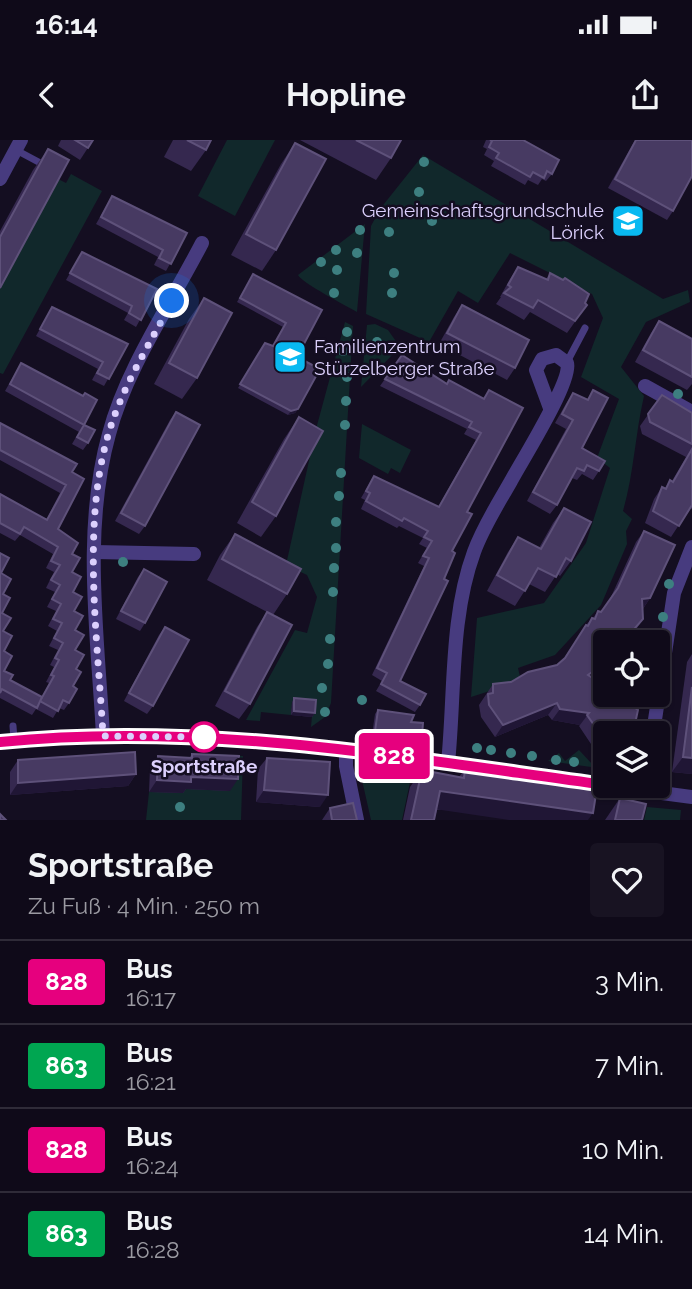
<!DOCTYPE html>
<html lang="de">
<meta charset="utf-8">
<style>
:root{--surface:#0f0a19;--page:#181322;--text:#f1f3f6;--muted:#9b9aa2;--line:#2f2b38}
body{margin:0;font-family:Raleway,sans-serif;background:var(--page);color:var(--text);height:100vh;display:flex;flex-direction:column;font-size:26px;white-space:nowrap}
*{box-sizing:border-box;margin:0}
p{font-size:23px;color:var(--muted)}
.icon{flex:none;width:38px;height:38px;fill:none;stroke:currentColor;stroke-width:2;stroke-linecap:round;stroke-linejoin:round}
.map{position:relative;height:680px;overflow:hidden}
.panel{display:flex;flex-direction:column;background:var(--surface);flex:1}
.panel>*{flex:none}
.badge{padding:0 14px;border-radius:5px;font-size:24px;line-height:46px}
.tools{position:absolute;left:593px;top:490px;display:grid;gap:14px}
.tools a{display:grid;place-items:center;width:77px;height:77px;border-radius:7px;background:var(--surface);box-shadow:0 2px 5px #0004,0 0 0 2px var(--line);font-size:35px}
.you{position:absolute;width:35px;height:35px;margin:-18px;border:5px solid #fff;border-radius:50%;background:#1a73e8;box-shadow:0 0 0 10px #1a73e833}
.map>.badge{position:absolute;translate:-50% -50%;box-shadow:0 0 0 4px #fff}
.round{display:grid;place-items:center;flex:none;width:74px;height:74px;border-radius:7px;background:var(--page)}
.summary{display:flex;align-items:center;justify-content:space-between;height:119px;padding:0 28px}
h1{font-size:33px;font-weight:700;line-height:52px}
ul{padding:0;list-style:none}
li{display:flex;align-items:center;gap:21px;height:84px;padding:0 28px;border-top:2px solid var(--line)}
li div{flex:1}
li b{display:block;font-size:26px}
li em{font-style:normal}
li .badge{min-width:77px;font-weight:700;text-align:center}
.status{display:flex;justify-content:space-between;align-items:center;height:49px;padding:0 35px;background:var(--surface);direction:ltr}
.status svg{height:19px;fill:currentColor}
header{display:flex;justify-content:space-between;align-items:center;height:91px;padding:0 28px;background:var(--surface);font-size:32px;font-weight:700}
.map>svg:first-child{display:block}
.green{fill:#11282b}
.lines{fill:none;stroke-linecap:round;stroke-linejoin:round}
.lane{stroke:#473b7f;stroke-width:7}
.street{stroke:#473b7f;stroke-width:14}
.tree{fill:#3d7f80}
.wall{fill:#35284f}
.shaded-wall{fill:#201635}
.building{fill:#473a62;stroke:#5e517a;stroke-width:2}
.line-casing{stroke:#fff;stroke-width:16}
.line{stroke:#e6007e;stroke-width:10}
.walk{stroke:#dcd0fd;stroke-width:7;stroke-dasharray:0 12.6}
.stop-dot{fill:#fff;stroke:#e6007e;stroke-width:3.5}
.labels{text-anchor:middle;stroke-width:5;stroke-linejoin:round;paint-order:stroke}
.poi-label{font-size:19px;fill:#dcd0fd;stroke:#140e21;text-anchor:end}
.stop-label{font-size:19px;font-weight:bold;fill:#dcd0fd;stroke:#140e21}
</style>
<div class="status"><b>16:14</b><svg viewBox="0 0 49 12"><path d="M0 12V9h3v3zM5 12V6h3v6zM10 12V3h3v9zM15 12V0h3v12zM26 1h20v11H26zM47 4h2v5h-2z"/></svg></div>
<header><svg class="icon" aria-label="back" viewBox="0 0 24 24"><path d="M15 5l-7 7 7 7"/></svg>Hopline<svg class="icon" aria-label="share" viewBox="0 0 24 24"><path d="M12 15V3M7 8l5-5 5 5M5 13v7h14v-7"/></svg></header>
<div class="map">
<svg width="692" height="680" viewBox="0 0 692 680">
<rect width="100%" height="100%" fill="#140e21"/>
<!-- green -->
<g class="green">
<path d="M227,0H275L235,76L198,56Z"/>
<path d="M423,15L663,159L688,150L690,162L646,182L621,227L644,256C635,295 634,333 623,371L632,379L626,391L627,404L601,465L555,515L518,528L521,541L471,557L477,478L544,463L586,403L610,328L597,318L619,259L581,237L603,178L592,154L510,113L478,163L458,151L429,202L366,174L371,86L380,69Z"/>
<path d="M71,34L102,51L3,234L0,233V148L58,39L66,43Z"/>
<path d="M365,84L357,172C345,165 302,143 298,135Z"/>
<path d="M345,182L353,186L331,563L325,577L311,587L313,564L292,562L291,575L261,572L260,581L246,580L295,490L307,493L317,457L307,435L286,425L316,289Z"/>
<path d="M375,184L388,190L400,207L361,247L367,185Z"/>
<path d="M362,284L411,310L400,333L391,328L388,334L359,318Z"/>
<path d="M579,610L592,624L591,627L548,621L559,613L565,621Z"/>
<path d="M214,614L243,616L241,680H146L149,652L183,649L212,626Z"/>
<path d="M375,631L431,638L430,645L410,642L402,680H371L362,640Z"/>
<path d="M647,667L681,670L680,680H644Z"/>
</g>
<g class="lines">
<!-- lane -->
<g class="lane">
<path d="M16,10L46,26"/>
<path d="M567,222L585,188"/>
<path d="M13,586L14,600"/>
</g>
<!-- street -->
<g class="street">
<path d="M0,39L21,0"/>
<path d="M645,246L692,272"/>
<path d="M95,412L194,414"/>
<path d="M653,593L674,453L692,407"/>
<path d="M103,596C98,497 82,391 109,294C126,229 171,163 202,103"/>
<path d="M0,602C204,581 405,618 606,645"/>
<path d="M346,610V626L357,680"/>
<path d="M448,623C455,554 450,477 474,412C483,387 498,364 511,341C521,322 573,240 567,223L556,215L542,219L536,230L550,268"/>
<path d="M609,646L692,657"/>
</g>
</g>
<!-- trees -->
<g class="tree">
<circle cx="424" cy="22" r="5"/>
<circle cx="419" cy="52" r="5"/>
<circle cx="432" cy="81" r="5"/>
<circle cx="360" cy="90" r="5"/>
<circle cx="389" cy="92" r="5"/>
<circle cx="336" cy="110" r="5"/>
<circle cx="357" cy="113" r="5"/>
<circle cx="321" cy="122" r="5"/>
<circle cx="337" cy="130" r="5"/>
<circle cx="394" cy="133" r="5"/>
<circle cx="334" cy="153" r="5"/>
<circle cx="392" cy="153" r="5"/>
<circle cx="347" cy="192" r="5"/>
<circle cx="377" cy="202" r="5"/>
<circle cx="343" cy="211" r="5"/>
<circle cx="347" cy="237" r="5"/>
<circle cx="678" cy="254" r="5"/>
<circle cx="346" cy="261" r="5"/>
<circle cx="345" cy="285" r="5"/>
<circle cx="341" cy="333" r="5"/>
<circle cx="339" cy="356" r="5"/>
<circle cx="336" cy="382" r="5"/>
<circle cx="336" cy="408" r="5"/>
<circle cx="123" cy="422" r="5"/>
<circle cx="334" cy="428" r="5"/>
<circle cx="669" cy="444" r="5"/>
<circle cx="333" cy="452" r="5"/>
<circle cx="663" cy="477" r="5"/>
<circle cx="330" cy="499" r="5"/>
<circle cx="328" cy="524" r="5"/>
<circle cx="322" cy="548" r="5"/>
<circle cx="362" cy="560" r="5"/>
<circle cx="325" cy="572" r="5"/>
<circle cx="477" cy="608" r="5"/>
<circle cx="491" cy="610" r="5"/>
<circle cx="511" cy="613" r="5"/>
<circle cx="532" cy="616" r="5"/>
<circle cx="556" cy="620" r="5"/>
<circle cx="574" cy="622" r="5"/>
<circle cx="180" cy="667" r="5"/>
</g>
<!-- wall -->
<g class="wall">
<path d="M61,0H93L80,20L58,6Z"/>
<path d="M173,0H211L206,10L191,31L164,17Z"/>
<path d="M300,0H401L391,18L376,40Z"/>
<path d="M486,0H523L552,34L546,41L542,39L538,45L528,40L525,45L491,26L494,21L484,15L487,9L483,7Z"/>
<path d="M635,0H692L673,71L667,80L608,48Z"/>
<path d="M295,3L276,110L262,131L231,115L281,24Z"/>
<path d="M48,9L0,148V91L33,30Z"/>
<path d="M112,56L187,93L166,131L154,125L158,117L96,84Z"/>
<path d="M82,112L157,149L136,187L124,180L128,173L66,140Z"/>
<path d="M518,127L546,139L550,133L587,165L567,193L530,172L524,180L496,164L501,157H500L510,139Z"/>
<path d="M253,134L322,170L297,217L298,269L295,273L288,275L238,248L265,203L273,206L283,187L237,162Z"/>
<path d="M204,158L197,238L182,259L154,244L189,179Z"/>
<path d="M462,165L515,228L507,240L439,204L454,177Z"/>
<path d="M52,167L128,204L104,246L92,240L98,229L36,196Z"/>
<path d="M659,181L692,199V244L687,250L635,222L651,193Z"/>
<path d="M402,215L446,243L483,259L489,250L467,372L400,541L420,565L415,572L376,551L382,541L372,535L424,426L418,423L427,408L419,404L423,398L399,386L397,388L361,369L365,360L361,358L374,336L438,367L476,300L464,294L467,289L380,246Z"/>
<path d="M21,223L84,285L88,303L83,310L72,304L79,292L5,251Z"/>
<path d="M593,250L582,308L599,331L593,340L582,334L577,340L572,338L557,365L550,374L527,361L566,289L555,283L567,262L573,253L587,260Z"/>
<path d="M662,255L692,273V369L690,368L671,397L645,383L654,359L662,347L665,348L670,340L672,341L686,317L642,294L640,286Z"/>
<path d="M176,272L145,386L139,394L115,381L170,280Z"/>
<path d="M299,277L276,376L261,397L237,383L284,299Z"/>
<path d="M0,283L72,332L58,389L72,414L76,529L69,563L64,570L59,568L53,578L36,569L32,575L0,558V413L3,454L2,473L4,531L10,540L42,557L49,543L46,542L54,527L50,525L58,510L49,506L57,491L48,486L56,471L47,467L55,452L46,448L54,432L46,428L53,414L20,395L15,401L0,393V354L46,380L60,353L0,320Z"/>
<path d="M564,368L571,421L560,436L557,434L545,452L529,444L515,466L487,451L508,412L518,397L539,408L553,383Z"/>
<path d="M644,391L650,458L643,469V479L635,491L606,502V525L598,534L592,538L606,593V617L591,604L579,586L580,585L552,580L548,575L495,597L481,577L479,565L493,544L511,542L557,525L563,520L586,485L592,478H593L598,471L601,472L610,459L636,402Z"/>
<path d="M235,394L287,454L273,475L250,564L239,579L215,566L257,487L267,472L207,440L220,415Z"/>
<path d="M144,429L145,483L140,491L116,479L138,437Z"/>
<path d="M165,487L153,566L147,574L124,561L159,495Z"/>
<path d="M692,514V634L672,632L687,522Z"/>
<path d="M294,558L315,573L312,577L291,575L292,562Z"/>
<path d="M378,570L411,582L422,596L419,600L372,595L375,574Z"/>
<path d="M192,614L230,651L186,649L183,653L149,652L150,628L158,616L189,618Z"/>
<path d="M267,618L320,667L256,662L258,629Z"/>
<path d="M18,620L136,634L128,646L10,655V632Z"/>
<path d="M465,629L597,648L437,670L434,680H403L410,647L422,630L459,637Z"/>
<path d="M620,658L615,680H605Z"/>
<path d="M330,668L357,680H322Z"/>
</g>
<!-- shaded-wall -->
<g class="shaded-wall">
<path d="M298,269L295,273L288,275L291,271Z"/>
<path d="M650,458L642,470V459Z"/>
<path d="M643,479L635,491L625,502H623Z"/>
<path d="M606,522V525L598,534L580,547L588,535Z"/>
<path d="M557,563L548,575L495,597L503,585Z"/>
<path d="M560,569L589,573L580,585L552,580Z"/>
<path d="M294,571L315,573L312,577L291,575Z"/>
<path d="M375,591L422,596L419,600L372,595Z"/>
<path d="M683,617L692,618V634L672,632Z"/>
<path d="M136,634L128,646L10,655L18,643Z"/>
<path d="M191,637L238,639L230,651L186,649L183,653L149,652L157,640Z"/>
<path d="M264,650L328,655L320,667L256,662Z"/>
<path d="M440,651L593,673L588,680H509L428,668Z"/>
</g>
<!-- building -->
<g class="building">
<path d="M75,0H93L88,8Z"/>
<path d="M187,0H211L206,10Z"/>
<path d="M356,0H401L391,18Z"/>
<path d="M490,0H523L559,20L552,34L547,31L544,38L533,32L530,37L496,18L499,13L489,7L492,1Z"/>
<path d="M636,0H692V36L673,71L615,39Z"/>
<path d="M295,3L326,19L276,110L246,94Z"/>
<path d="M48,9L69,20L0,148V97Z"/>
<path d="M112,56L187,93L171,124L159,118L163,110L101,77Z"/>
<path d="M82,112L157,149L141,180L129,173L132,166L70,133Z"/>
<path d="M518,127L548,140L550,133L563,140L565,138L589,154L585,163L587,165L575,181L538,160L533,168L504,153L511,147L508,145Z"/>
<path d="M253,134L322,170L297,217L320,229L298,269L291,271L240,244L265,203L273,206L286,183L240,158Z"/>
<path d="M204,158L232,173L197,238L169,223Z"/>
<path d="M462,165L529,200L515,228L447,193Z"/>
<path d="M52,167L128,204L109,239L97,233L103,222L40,189Z"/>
<path d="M659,181L692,199V237L643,210Z"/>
<path d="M402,215L447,244L449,240L484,259L489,250L523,268L467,372L472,374L452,411L455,413L444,439L448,441L400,541L426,554L420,565L381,544L387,533L377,528L429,418L423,416L432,401L424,397L428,391L404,378L402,381L366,361L370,353L366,351L374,336L439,367L481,293L469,287L472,282L385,239Z"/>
<path d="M21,223L83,256L85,253L97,260L84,285L95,290L88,303L77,297L84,285L10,244Z"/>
<path d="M593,250L608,258L582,308L605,321L599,331L587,325L584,331L577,328L557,365L533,352L573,280L562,274L573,253L588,260Z"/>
<path d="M662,255L692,273V304L650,282L648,274Z"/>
<path d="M176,272L200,285L145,386L121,373Z"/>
<path d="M299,277L323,291L276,376L252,362Z"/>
<path d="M0,283L77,324L72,332L84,339L58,389L78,403L72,414L80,418L72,432L81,437L73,452L82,457L74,471L83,476L75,490L84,495L75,510L84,515L76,529L81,532L73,546L77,549L69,563L63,560L58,571L40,561L54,536L51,535L59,520L55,518L63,503L54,498L62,483L53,479L61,464L52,459L60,445L51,440L60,425L51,421L58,407L24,387L20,394L0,383V354L47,380L66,345L0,310Z"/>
<path d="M692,309V365L679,386L653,371L662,347L666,349L670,340L673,342Z"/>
<path d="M564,368L591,382L571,421L566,418L556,437L538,428L525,451L497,435L518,397L541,409Z"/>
<path d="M644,391L675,405L650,458L642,459L643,479L623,502H606V522L588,535L606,547V555H616L638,570L633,593H606V598L599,592L587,575L589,573L560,569L557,563L503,585L489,565L488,554L493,553V544L511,542L528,532L557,525L565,518L586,485L588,486L592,478L595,479L598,471L601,472L618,448Z"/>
<path d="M235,394L301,429L287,454L222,419Z"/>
<path d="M0,413L9,418L1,433L11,439L3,454L10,458L2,473L11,478L3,491L12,496L4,511L12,516L4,531L13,535L10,540L42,557L37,568L2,549L0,553Z"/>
<path d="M144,429L167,442L145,483L121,471Z"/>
<path d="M267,472L292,485L250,564L225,551Z"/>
<path d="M165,487L189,500L153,566L129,553Z"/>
<path d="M692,547V618L683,617Z"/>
<path d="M294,558L316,560L315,573L294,571Z"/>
<path d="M378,570L414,575L411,582L423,583L422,596L375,591Z"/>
<path d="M135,612L136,634L18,643V620Z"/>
<path d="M192,614L239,616L238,639L191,637V642L157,640L158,616L192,618Z"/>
<path d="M267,618L330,622L328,655L264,650Z"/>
<path d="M465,629L597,648L593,673L440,651L434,680H411L422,630L464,638Z"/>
<path d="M620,658L646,664L642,680H615Z"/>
<path d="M353,663L357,680H332L330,668Z"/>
<path d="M0,674L6,680H0Z"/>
</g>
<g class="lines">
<defs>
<path id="line" d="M0,602C203,581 405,618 606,645"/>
</defs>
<!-- line casing -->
<use href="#line" class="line-casing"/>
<!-- line -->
<use href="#line" class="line"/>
<!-- walk -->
<path class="walk" d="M172,161C150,204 123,245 109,292C81,384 98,500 103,596L204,597"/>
</g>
<!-- icons -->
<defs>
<symbol id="school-square" viewBox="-11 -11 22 22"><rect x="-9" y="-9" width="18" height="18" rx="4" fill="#09b9f1" stroke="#140e21"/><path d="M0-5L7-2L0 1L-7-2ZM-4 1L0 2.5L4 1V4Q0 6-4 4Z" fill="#fff"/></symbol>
</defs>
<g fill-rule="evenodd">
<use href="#school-square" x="609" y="62" width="38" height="38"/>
<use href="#school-square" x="271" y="198" width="38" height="38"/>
</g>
<!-- markers -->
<circle class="stop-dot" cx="204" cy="597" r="14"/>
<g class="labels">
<!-- poi labels -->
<g class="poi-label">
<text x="604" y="77">Gemeinschaftsgrundschule<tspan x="604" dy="22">Lörick</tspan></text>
<text x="314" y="213" text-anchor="start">Familienzentrum<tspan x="314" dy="22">Stürzelberger Straße</tspan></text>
</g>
<!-- stop labels -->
<g class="stop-label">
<text x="204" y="633">Sportstraße</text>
</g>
</g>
</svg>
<div class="tools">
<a><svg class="icon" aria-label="locate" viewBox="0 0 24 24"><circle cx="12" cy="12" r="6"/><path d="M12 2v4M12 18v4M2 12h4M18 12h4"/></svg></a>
<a><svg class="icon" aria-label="layers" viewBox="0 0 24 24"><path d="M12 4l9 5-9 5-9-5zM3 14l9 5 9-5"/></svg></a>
</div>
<div class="you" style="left:172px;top:161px"></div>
<b class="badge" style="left:394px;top:616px;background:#e6007e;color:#fff">828</b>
</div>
<section class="panel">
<div class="summary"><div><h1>Sportstraße</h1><p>Zu Fuß · 4 Min. · 250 m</p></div><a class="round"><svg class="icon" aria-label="heart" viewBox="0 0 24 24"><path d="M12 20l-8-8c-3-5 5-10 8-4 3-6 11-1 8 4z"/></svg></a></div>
<ul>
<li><span class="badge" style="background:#e6007e;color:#fff">828</span><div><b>Bus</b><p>16:17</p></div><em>3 Min.</em></li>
<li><span class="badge" style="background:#00a651;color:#fff">863</span><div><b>Bus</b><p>16:21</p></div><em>7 Min.</em></li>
<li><span class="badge" style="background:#e6007e;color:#fff">828</span><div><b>Bus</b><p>16:24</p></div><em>10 Min.</em></li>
<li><span class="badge" style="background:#00a651;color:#fff">863</span><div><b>Bus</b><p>16:28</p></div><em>14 Min.</em></li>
</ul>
</section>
